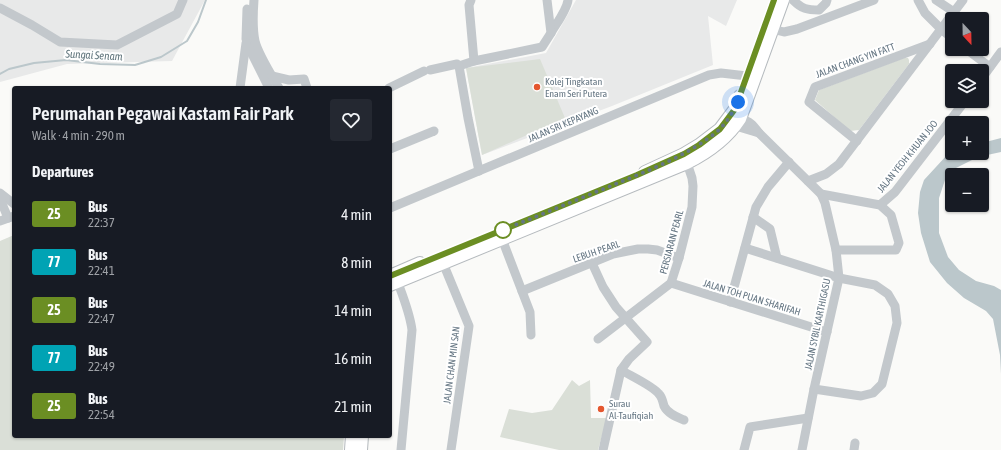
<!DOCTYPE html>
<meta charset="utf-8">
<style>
:root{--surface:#171b24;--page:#242831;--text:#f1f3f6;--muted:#9ea1a6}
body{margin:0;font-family:"Asap Condensed",sans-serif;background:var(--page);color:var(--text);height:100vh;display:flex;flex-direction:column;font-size:15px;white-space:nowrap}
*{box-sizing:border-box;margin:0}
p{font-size:13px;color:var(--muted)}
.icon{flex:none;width:22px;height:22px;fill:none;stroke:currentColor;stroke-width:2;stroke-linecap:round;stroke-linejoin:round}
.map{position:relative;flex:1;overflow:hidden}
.details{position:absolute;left:12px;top:86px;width:380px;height:352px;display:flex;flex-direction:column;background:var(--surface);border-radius:4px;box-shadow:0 1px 3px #0004}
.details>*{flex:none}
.badge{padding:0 8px;border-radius:3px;font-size:14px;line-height:26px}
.needle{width:26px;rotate:158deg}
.buttons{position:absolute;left:945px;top:12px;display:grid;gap:8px}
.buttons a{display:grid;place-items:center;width:44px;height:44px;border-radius:4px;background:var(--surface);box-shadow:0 1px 3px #0004;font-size:20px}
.you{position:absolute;width:20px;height:20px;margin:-10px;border:3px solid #fff;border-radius:50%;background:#1a73e8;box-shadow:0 0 0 6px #1a73e833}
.map>.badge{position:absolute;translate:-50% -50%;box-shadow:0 0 0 2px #fff}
h2{padding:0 20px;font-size:15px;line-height:36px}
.round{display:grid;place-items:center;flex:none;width:42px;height:42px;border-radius:4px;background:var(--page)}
.summary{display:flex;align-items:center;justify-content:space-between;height:68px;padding:0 20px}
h1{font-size:19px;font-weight:600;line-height:30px}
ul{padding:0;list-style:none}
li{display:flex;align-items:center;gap:12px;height:48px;padding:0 20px}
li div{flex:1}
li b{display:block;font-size:15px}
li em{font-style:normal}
li .badge{min-width:44px;font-weight:700;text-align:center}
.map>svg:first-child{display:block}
.built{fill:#e8e9e9}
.green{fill:#dadfd7}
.water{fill:#bbc7cb}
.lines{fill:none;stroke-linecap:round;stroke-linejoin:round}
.stream{stroke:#bbc7cb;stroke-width:2}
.major-casing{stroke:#b5babe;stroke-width:14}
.minor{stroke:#c3c8cc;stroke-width:9}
.major{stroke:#fff;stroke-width:12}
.line-casing{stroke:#fff;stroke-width:9}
.line{stroke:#6b8e23;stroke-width:6}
.walk{stroke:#657683;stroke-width:4;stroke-dasharray:0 7.2}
.poi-dot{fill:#e4572e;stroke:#fff;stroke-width:1.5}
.stop-dot{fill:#fff;stroke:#6b8e23;stroke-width:2}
.labels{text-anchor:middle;stroke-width:4;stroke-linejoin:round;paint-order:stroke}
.street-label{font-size:10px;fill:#657683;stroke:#fff}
.poi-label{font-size:10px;fill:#657683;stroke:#fff;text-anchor:start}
.water-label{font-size:11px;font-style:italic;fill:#60757c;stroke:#fff}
</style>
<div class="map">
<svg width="1001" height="450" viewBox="0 0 1001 450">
<rect width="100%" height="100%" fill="#fafaf8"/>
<!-- built -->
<g class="built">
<path d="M0,0H205L172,61L67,64L0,82Z"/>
<path d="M576,0H737L726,26L708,16L713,65L612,106L482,155L466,68L546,53Z"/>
</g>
<!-- green -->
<g class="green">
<path d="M904,58H908L909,60V64L859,130L850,131L815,100L819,90Z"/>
<path d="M540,59L565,118L482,155L466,68Z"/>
<path d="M14,235V436H344L343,450H0V241Z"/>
<path d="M572,380L579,386L590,380L591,418H607L598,450H559L500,437L509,409L532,413L552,410Z"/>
</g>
<!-- water -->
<path class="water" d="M1001,138V152L978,157L956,168L945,180L939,198V233L948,257L959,270L976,281L994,286L1001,290V374L1000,355L993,319L986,311L964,298L947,283L930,262L921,233L918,213L920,192L924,180L947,155L952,153H982V143Z"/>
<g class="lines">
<!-- stream -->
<path class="stream" d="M0,74L9,69L34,63L66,60L100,64L135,65L161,57L187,41L198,22L206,0"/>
<defs>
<g id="major">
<path d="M645,172L684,154L699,145L720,129L735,109L740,96"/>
<path d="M390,276L420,263"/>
<path d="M390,285L687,163C709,152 727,139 740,119L783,0"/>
<path d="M351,450L352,436"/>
<path d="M361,450L362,436"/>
</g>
</defs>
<!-- major casing -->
<use href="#major" class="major-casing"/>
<!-- minor -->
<g class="minor">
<path d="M254,0C253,14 252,27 255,41C258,54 272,76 279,88"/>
<path d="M471,0L469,5L474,61"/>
<path d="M793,0C802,9 807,10 819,10L826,3L827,0"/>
<path d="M918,0L925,13L941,29L952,38"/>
<path d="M936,0L954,12"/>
<path d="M0,8L32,25L60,42L117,45L177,14L183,0"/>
<path d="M247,9L246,39L251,52L269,88"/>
<path d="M772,29L784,32L797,29L874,0"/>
<path d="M551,33C556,24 567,10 568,0"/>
<path d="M966,49L990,67"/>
<path d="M459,66L474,61L542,47L551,33L547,0"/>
<path d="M430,70L457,64L459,66L468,118L479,171"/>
<path d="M272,76L289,80L304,79L307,88"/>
<path d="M982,78L1001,52"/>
<path d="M240,88L246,43"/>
<path d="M389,88L424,71"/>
<path d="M740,119C750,121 753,125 759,133L821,194L825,203L836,250L839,278L814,389L802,450"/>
<path d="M733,128L739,127L759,133"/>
<path d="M857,141L809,102L815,87L930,44"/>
<path d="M390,149L434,131"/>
<path d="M808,181L826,174L839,164L963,0"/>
<path d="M0,193L14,204"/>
<path d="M821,194L880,205L891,215L899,243L896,250H836"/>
<path d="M0,199L8,218"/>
<path d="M880,205L895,192L965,101"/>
<path d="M390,208L709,75L721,73L747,76"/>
<path d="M753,217L770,229L777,258"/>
<path d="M0,221L14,216"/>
<path d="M502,239L530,312L531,335"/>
<path d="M745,248L839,278L875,285L888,294L895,306L897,323L882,384L873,393L861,396L814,389"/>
<path d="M443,263L469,326L451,450"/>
<path d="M592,263L603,287L616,307L647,342L629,359L621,370L603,450"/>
<path d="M398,283C404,299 410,314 412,330L401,450"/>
<path d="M671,283L827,332"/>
<path d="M522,291L613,254L638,249H648L657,250L679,258"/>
<path d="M730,302L756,207L768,187L789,162"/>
<path d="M598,339L671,283L679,258L692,207L693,186L692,178L687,163"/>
<path d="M621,370C631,376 653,386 659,394C662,397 663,402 664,406C668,414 677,417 684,420"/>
<path d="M744,450L750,427L808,418"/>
<path d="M854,450L855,443"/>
</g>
<!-- major -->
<use href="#major" class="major"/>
</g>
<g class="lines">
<defs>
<path id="line" d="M390,276L637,175L684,154L699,145L720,129L735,109L774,0"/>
</defs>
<!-- line casing -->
<use href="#line" class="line-casing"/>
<!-- line -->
<use href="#line" class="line"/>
<!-- walk -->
<path class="walk" d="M503,230C540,215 577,200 613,185C648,171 691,154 719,130C726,123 734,111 738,102"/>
</g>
<!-- markers -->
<g class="poi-dot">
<circle cx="537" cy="87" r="4"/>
<circle cx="601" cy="409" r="4"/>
</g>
<circle class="stop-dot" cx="503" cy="230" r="8"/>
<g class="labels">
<!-- street labels -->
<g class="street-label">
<text transform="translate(855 60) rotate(-20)" y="4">JALAN CHANG YIN FATT</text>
<text transform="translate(563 124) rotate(-23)" y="4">JALAN SRI KEPAYANG</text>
<text transform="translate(907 156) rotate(-51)" y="4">JALAN YEOH KHUAN JOO</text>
<text transform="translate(671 242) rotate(-75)" y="4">PERSIARAN PEARL</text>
<text transform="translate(596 251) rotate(-19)" y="4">LEBUH PEARL</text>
<text transform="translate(752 297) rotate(17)" y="4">JALAN TOH PUAN SHARIFAH</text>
<text transform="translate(817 324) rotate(-78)" y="4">JALAN SYBIL KARTHIGASU</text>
<text transform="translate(451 365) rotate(-83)" y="4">JALAN CHAN MIN SAN</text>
</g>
<!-- poi labels -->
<g class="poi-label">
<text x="545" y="85">Kolej Tingkatan<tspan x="545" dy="12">Enam Seri Putera</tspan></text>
<text x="609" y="407">Surau<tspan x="609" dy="12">Al-Taufiqiah</tspan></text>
</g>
<!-- water labels -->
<g class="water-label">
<text transform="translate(94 55) rotate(3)" y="4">Sungai Senam</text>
</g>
</g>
</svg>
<div class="buttons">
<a><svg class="needle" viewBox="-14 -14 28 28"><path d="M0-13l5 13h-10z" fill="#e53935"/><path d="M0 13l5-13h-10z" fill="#9ea1a6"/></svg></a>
<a><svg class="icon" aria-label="layers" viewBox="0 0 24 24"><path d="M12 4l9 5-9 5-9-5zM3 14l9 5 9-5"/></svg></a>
<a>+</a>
<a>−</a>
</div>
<div class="you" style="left:738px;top:102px"></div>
<section class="details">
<div class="summary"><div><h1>Perumahan Pegawai Kastam Fair Park</h1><p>Walk · 4 min · 290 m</p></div><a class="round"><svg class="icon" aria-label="heart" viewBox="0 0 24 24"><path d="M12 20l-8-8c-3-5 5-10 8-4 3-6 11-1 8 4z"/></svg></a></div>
<h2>Departures</h2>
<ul>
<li><span class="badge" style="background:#6b8e23;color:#fff">25</span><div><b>Bus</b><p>22:37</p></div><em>4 min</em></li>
<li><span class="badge" style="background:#00a3b4;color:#fff">77</span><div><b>Bus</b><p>22:41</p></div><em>8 min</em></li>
<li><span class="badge" style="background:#6b8e23;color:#fff">25</span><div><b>Bus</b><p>22:47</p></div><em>14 min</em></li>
<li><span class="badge" style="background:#00a3b4;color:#fff">77</span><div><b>Bus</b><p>22:49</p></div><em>16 min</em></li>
<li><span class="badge" style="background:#6b8e23;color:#fff">25</span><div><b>Bus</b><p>22:54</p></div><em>21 min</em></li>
</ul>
</section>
</div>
